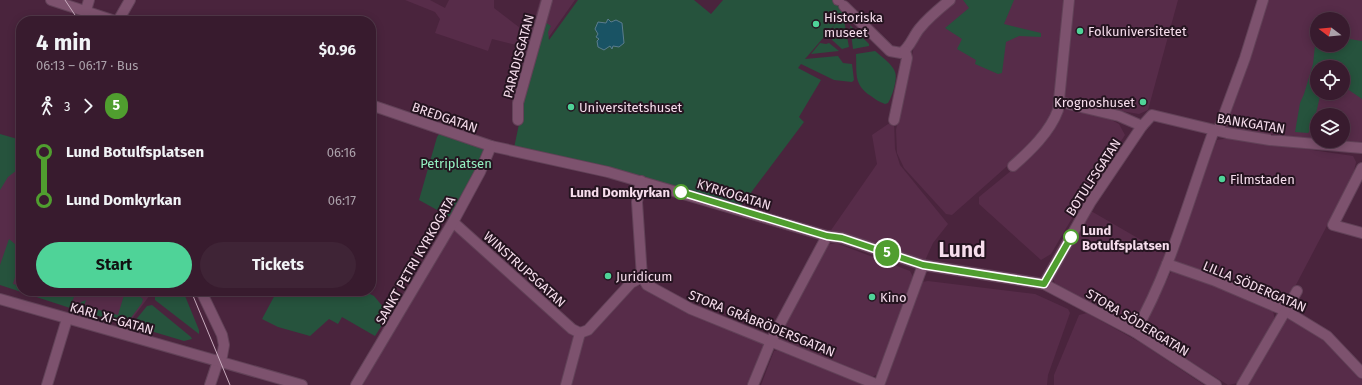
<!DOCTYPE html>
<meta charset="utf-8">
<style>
:root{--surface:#381b2e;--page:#3f2436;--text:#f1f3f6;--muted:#aba1aa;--line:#52394a;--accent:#4fd398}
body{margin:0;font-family:"Fira Sans",sans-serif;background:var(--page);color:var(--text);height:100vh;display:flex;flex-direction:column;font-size:15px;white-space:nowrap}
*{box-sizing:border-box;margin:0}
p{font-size:13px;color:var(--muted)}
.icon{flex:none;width:22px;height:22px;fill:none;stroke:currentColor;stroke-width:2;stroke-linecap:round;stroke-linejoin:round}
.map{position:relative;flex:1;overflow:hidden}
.panel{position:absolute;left:16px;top:16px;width:360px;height:280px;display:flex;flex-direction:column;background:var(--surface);border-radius:16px;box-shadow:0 2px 10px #0003,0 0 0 1px var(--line)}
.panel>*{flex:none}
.badge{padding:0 8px;border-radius:13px;font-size:14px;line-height:26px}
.needle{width:26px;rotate:286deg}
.buttons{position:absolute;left:1310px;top:12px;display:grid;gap:8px}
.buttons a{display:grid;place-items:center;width:40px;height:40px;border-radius:50%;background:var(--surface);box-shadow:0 2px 10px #0003,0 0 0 1px var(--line);font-size:20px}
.map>.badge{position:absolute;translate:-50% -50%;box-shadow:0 0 0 2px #fff}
.legs{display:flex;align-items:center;gap:6px;height:44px;padding:0 20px;font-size:13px}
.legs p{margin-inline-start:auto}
.headline{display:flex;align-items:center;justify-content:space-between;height:68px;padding:0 20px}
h1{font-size:22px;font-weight:700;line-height:30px}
.action{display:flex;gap:8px;margin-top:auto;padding:8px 20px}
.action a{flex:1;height:46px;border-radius:24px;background:var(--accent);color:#111;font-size:16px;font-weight:700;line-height:46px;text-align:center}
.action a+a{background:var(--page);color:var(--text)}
ul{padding:0 20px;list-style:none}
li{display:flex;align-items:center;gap:14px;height:48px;font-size:15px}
li i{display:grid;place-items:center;width:6px;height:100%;margin:0 5px;background:currentColor}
li i::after{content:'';width:10px;height:10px;margin:-5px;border:3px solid;border-radius:50%;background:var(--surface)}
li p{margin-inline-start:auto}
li:first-child i{background:linear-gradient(#0000 50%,currentColor 0)}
li:last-child i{background:linear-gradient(currentColor 50%,#0000 0)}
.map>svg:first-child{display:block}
.built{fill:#572c49;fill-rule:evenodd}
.green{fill:#26533d}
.water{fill:#195364;stroke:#5b7c8d}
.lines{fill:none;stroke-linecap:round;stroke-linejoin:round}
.minor-casing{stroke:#624258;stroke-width:12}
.minor{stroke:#7d526e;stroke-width:10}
.tram{stroke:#caaec0;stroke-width:1}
.line-1-casing{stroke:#fff;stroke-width:9}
.line-1{stroke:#509e2f;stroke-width:6}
.poi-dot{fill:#4fd398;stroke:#251420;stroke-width:1.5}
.stop-1-dot{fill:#fff;stroke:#509e2f;stroke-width:2}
.labels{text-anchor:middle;stroke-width:4;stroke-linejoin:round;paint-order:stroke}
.poi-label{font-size:13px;fill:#f6ddec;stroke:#251420;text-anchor:start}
.street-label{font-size:13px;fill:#f6ddec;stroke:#251420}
.park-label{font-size:13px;fill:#95f1c2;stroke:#251420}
.stop-label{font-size:13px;font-weight:bold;fill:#f6ddec;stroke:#251420;text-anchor:end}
.town-label{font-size:21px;font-weight:bold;fill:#f6ddec;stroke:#251420}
</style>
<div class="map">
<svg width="1362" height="385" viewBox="0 0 1362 385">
<rect width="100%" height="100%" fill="#4a243d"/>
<!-- built -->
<g class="built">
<path d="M405,0H430L445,8L449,0H494V8L524,31L532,28L540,0H575L546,41L533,49L492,39L488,51L435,33L440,19L435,12Z"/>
<path d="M955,0H1064L1054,107L1046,124L1022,153L952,215L946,214L904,168L897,153L896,130L914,46L919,32Z"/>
<path d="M1072,0H1178L1148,110L1139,114L1066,102L1062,96Z"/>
<path d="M1265,0H1362V142L1335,141H1343V115H1317V139L1229,130L1224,125ZM1317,19H1343V45H1317ZM1317,67H1343V93H1317Z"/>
<path d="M1072,109L1104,116L1119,124L1125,135L1085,196L1051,254L1041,260L979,204V197L1029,156L1064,110Z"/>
<path d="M894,120L895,149L900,165L948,224L933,243L923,265L827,236L877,164L872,135Z"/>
<path d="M1230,138L1353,156L1356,162L1353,176L1288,300L1281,304L1173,262L1188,214L1217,140Z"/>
<path d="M21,157V289L0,282V183Z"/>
<path d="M1091,211L1167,255L1165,266L1135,323L1129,325L1055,285L1053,276Z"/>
<path d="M456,228L576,331L586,328L634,283L680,306L762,340L765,349L751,385H363L451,229Z"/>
<path d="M836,243L910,271L914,279L878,374L870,378L779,341L778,332L826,245Z"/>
<path d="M1178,270L1273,311L1275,320L1238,383L1228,385L1148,335L1145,324L1171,272Z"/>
<path d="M928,281L1035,294L1068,309L1070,313L1048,375L1047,385H885L922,282Z"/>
<path d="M28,291H153L129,323Z"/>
<path d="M1087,313L1141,343L1204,385H1054V375L1079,315Z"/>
<path d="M1289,318L1329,342L1362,377V385H1244L1282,323Z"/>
<path d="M778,350L870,385H761L774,351Z"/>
</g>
<!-- green -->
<g class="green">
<path d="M578,0H694L711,14L723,0H834L846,11L841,17L844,20L849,47L842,49L832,40L831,30L836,23L805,59L838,56L843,63L852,64L854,80L852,82L834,80L801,64L798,68L821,80L799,117L804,122L741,206L594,164L514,148L536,42L545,22L551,26L548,32L549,40Z"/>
<path d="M963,0H1014L1004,24L1041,33V37L1019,36L1006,42L1002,73L998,74L975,64L976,60L957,49L962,39L945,28L969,8Z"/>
<path d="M850,25L869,44V46L853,49Z"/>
<path d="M1316,36L1317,45H1343V38L1362,41V99L1343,86V67H1317V93H1322L1320,96L1313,127L1308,133L1295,132L1300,103L1304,94L1313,64Z"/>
<path d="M820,43L826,44L829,43L839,51L811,54Z"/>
<path d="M875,51C881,56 893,65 895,72C898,79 892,97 888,103L885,104C879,102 875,99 871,96C853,85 857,72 856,54Z"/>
<path d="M442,130L491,146L453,222L448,216L419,200L437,137Z"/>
<path d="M0,134L21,140V167L8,177L0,190Z"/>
<path d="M9,239L21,249V257L13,284L21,286V291H35L53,296L55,291H71L75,294L70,308L0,285V265Z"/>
<path d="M110,291H133L143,299L142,303L127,323L118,322L79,310L81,302L86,300L84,306L118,315L124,295Z"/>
<path d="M159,291H183L199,330V334L155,300V295Z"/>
<path d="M277,291H364L374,296L389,314L375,336L342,317L338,324L329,319L310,336L278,327L262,319Z"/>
<path d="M152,305L191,337L192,339L184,341L134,326V322L147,306Z"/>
</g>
<!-- water -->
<path class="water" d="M608,19L611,22L616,20L622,23L624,43L619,47L613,46L612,49L610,46L604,50L598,47L597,41L599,39L596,37L598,34L595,29L598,22L606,23Z"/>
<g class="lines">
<defs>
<g id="minor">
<path d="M51,0L115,21"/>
<path d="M838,0H839"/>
<path d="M844,6L890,51L901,53C910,48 913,36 920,28C929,17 939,9 950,0"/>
<path d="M86,10L89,0"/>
<path d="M118,21L130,0"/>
<path d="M1060,102L1119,116L1142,126"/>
<path d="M371,105L491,146L608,172L827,236L842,238L923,265L1044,284L1135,332L1216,385"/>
<path d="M518,120V103L547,0"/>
<path d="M894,120L907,58L905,51"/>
<path d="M1218,131L1245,58L1263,0"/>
<path d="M1013,166C1030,151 1050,132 1058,110L1069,0"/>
<path d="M1362,168L1333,225L1362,233"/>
<path d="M641,181L637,202L642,277L647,285L691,309L878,385"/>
<path d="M453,222L572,329L580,333"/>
<path d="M1167,264L1213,280L1286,311L1327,336L1362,373"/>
<path d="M1044,284L1090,203L1142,126L1152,115L1227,133L1270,140L1362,148"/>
<path d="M201,291L222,335L224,345L222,356L218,361L210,385"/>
<path d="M0,299L302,385"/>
<path d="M1135,332C1171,269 1189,198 1214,130"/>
<path d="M580,333L588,330L631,283L642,277"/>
<path d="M47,385L67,319"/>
<path d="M356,385L453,222L480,172L491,146"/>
<path d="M566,385L580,333"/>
<path d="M753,385L771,341L827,236"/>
<path d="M879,385L923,265"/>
<path d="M1242,385L1297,291"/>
</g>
</defs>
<!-- minor casing -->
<use href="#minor" class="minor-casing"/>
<!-- minor -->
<use href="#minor" class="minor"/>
<!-- tram -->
<g class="tram">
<path d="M65,0L79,21"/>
<path d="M191,291L230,385"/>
</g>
</g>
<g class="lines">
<defs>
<path id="line-1" d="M681,192L827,236L842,238L923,265L1044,284L1071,237"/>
</defs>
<!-- line-1 casing -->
<use href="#line-1" class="line-1-casing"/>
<!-- line-1 -->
<use href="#line-1" class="line-1"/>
</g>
<!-- markers -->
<g class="poi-dot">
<circle cx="816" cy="24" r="4"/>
<circle cx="1080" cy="31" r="4"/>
<circle cx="1143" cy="102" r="4"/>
<circle cx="571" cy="107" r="4"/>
<circle cx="1222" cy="179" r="4"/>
<circle cx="608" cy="276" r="4"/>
<circle cx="872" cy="297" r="4"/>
</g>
<g class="stop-1-dot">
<circle cx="681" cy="192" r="7"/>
<circle cx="1071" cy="237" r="7"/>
</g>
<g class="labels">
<!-- poi labels -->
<g class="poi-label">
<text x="824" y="22">Historiska<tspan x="824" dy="15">museet</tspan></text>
<text x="1088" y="36">Folkuniversitetet</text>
<text x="1135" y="107" text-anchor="end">Krognoshuset</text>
<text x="579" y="112">Universitetshuset</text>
<text x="1230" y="184">Filmstaden</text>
<text x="616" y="281">Juridicum</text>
<text x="880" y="302">Kino</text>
</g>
<!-- street labels -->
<g class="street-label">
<text transform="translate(518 56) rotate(-75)" y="5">PARADISGATAN</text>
<text transform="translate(445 117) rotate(19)" y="5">BREDGATAN</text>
<text transform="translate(1251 123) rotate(9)" y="5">BANKGATAN</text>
<text transform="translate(1093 177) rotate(-57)" y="5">BOTULFSGATAN</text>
<text transform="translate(734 194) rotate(17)" y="5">KYRKOGATAN</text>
<text transform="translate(415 260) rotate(-60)" y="5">SANKT PETRI KYRKOGATA</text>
<text transform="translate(525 269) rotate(42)" y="5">WINSTRUPSGATAN</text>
<text transform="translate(1255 286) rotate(23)" y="5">LILLA SÖDERGATAN</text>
<text transform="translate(112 318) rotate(16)" y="5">KARL XI-GATAN</text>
<text transform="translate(1138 322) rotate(31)" y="5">STORA SÖDERGATAN</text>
<text transform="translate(762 323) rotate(22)" y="5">STORA GRÅBRÖDERSGATAN</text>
</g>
<!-- park labels -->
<g class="park-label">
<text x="456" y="168">Petriplatsen</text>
</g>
<!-- stop labels -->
<g class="stop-label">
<text x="670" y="197">Lund Domkyrkan</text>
<text x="1082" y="235" text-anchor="start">Lund<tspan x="1082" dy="15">Botulfsplatsen</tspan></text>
</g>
<!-- town labels -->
<g class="town-label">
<text x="962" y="257">Lund</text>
</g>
</g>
</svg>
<div class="buttons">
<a><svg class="needle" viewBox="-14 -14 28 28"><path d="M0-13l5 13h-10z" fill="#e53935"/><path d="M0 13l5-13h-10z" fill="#aba1aa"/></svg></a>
<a><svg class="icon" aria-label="locate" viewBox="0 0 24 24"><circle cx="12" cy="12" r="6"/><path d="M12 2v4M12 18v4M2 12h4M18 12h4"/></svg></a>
<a><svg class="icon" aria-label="layers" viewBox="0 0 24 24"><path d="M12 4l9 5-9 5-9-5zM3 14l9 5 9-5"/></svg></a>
</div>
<b class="badge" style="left:887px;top:253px;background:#509e2f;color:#fff">5</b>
<section class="panel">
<div class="headline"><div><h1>4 min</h1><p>06:13 – 06:17 · Bus</p></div><b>$0.96</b></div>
<div class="legs"><svg class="icon" aria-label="walk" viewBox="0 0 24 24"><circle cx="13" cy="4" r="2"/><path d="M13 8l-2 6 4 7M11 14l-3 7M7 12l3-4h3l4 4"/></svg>3<svg class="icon" aria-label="forward" viewBox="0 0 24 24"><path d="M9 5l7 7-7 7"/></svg><b class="badge" style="background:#509e2f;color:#fff">5</b></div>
<ul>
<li><i style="color:#509e2f"></i><b>Lund Botulfsplatsen</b><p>06:16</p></li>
<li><i style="color:#509e2f"></i><b>Lund Domkyrkan</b><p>06:17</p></li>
</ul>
<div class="action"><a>Start</a><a>Tickets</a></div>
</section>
</div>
